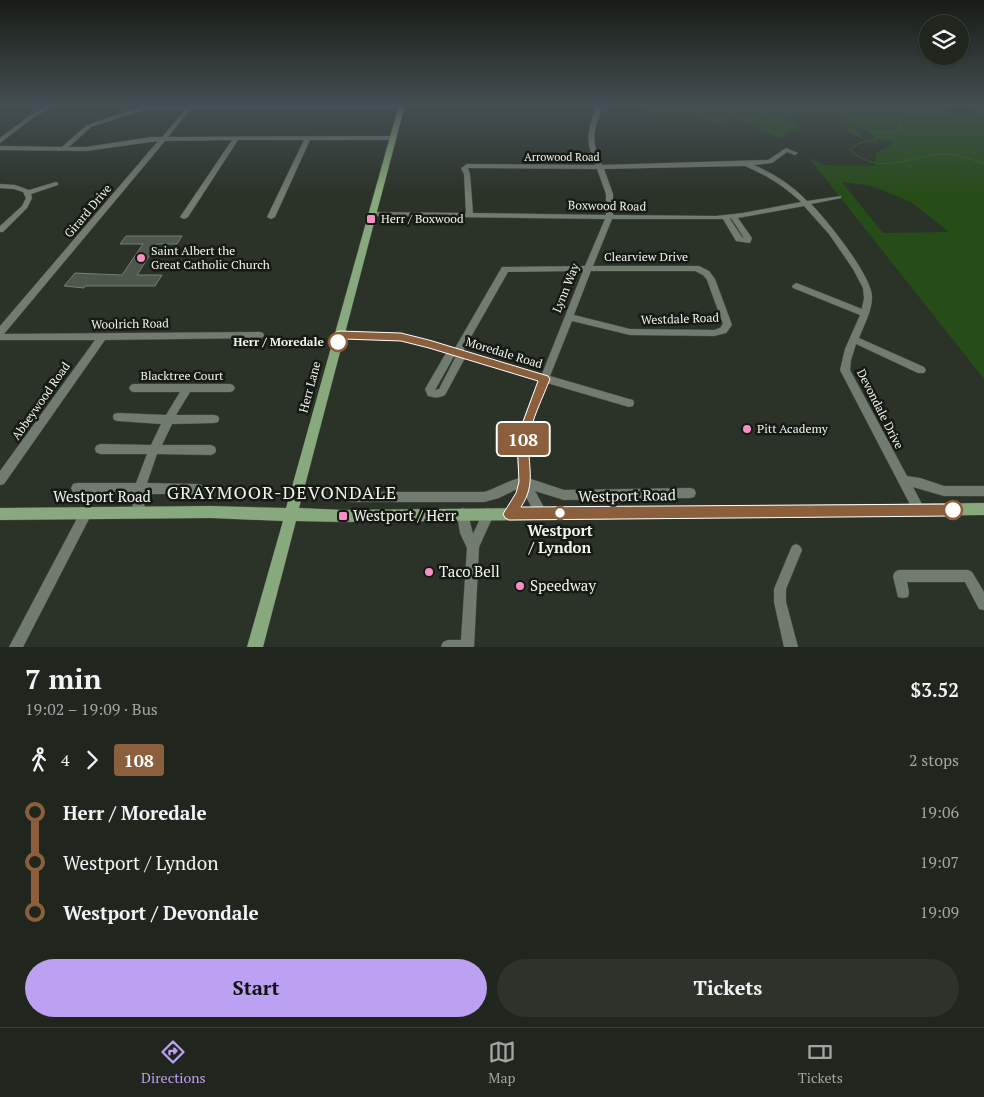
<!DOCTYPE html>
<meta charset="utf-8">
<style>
:root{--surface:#20261e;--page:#2d322b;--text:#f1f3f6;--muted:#a2a5a4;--line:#3d433c;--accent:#bca0f2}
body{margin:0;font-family:"PT Serif",serif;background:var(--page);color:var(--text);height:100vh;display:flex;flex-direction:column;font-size:19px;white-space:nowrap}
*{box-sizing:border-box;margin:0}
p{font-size:16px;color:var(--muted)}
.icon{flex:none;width:28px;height:28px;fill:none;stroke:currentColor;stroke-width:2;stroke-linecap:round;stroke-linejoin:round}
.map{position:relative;height:647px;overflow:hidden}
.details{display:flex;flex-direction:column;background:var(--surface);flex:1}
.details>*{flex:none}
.badge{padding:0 10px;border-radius:4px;font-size:18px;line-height:32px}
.tools{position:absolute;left:919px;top:15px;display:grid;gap:10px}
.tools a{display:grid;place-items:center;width:50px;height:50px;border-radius:50%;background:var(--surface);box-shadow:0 1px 4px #0004,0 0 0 1px var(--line);font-size:25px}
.map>.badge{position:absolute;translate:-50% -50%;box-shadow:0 0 0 2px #fff}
.legs{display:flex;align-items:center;gap:8px;height:55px;padding:0 25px;font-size:16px}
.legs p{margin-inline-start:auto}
.overview{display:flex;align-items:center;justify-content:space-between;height:85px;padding:0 25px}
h1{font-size:28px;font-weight:700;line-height:38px}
.action{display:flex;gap:10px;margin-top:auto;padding:10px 25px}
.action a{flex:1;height:58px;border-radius:30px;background:var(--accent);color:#111;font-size:20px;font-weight:700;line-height:58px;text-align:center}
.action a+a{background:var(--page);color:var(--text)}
ul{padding:0 25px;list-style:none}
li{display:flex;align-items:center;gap:18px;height:50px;font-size:19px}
li i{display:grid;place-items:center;width:8px;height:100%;margin:0 6px;background:currentColor}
li i::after{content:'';width:12px;height:12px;margin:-6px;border:4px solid;border-radius:50%;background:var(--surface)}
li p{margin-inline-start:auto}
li:first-child i{background:linear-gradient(#0000 50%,currentColor 0)}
li:last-child i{background:linear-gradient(currentColor 50%,#0000 0)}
.tab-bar{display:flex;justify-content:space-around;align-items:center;height:70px;border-top:1px solid var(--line);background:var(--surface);font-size:14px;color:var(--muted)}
.tab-bar a{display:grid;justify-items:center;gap:2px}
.tab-bar .on{color:var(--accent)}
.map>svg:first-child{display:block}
.green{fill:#264c18;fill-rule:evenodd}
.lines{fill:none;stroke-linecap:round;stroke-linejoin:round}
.stream{stroke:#2b6511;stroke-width:1}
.building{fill:#4e574c;stroke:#757e72}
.minor-casing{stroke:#484e46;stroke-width:1}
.major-casing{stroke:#484e46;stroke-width:1}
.minor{fill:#727b6f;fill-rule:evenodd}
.major{fill:#88a97d;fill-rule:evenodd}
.line-1{fill:#8b5e3c;stroke:#fff}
.poi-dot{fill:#fa8fc7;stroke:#161914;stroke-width:2}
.stop-1-dot{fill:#fff;stroke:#8b5e3c;stroke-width:2.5}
.labels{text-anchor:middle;stroke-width:5;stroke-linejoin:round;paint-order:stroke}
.far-street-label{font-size:11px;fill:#eff4ed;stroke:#161914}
.street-label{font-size:12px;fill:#eff4ed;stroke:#161914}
.poi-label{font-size:12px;fill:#eff4ed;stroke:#161914;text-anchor:start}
.stop-label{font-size:12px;font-weight:bold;fill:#eff4ed;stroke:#161914;text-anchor:end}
.near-street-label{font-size:15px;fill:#eff4ed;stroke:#161914}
.near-poi-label{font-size:15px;fill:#eff4ed;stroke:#161914;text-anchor:start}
.near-stop-label{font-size:15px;font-weight:bold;fill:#eff4ed;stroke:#161914}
.near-quarter-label{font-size:18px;letter-spacing:1px;fill:#eff4ed;stroke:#161914}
</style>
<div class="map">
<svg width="984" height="647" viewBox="0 0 984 647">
<rect width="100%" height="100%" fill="#2b3228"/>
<!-- green -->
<path class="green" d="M886,105H922L950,113H971L984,109V379L809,158L824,165L875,166L876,153L892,145L893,142L879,139L849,122L864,139H861L841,127V120L837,117L805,115L790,120L801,129L788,132L780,139L744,122L732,119L727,121L730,125L729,128C715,128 705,119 692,117C677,115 659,121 646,111H863ZM842,182L872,186L911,202L949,232L883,233Z"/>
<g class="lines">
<!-- stream -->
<path class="stream" d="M984,114L904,113L900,115V129L898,133L871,132L877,140L862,142L849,149C882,180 912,152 950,154C962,155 972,161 984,163"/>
</g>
<!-- building -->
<path class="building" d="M126,236H182L177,244H157L137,275H162L155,286H85L84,288L64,286L75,273L122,275L143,244H120Z"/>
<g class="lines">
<defs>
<g id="minor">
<path d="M49,105H56L33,118L0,143V138L29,116Z"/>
<path d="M139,105H145V106H188L189,105H195L194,106L401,105L404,107L401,109H191L168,137L393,136L396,138L393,140H310L275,217L271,219L267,217L304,140H238L188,217L184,219L180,217L232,140L165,141L4,334L260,332L263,333L264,335L263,337L260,338L105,340L4,484L0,485V471L95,340H0V326L158,141L86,151L0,150V146L62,147L87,125L140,107ZM144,110H185L162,137H151L86,147H69L91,127Z"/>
<path d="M596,105H602C595,133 589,136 602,165L768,160L786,148L798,153L795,155L787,152L772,163L754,165C774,174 792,185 807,201L841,196V198L811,204C827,220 872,276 872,297C872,311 864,325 859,338L924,367L926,370L924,373H918L856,344L851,360L850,370L907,476L920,478L944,486H984V496H944L913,487L925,510L923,514L919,516L915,514L840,370L845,349L860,315L793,288L792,286L796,283L799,284L862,309V308L864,298L863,288L853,269L829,234L804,206L738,218L752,238L750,243L736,241L723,219H612L593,266H699L709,271L715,279L732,325L726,333L714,336L630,335L572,321L550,376L629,399L633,400L634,403L633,406L629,407L547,383C534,418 522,440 531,479L564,490L690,488L694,489L696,493L694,497L690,498L564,500L535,491L547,513L545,517L541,519L537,517L526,497L513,518L509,520L505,518L503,514L516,494L517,489L499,498L484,502H351L347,501L345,497L347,493L351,492H484C497,488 507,481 520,478C511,439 525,415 539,380L465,358L445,395C439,398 435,398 428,396L425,389L446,353L411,342L387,339L340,338L337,337L336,335L337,333L340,332L387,333L411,336L455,348L502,267L585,266L605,219L373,216L369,214L373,212L466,213L464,174L461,168L467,164L596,165C583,136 589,133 596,105ZM745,166C766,175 784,186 801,202L743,213L716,216L613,215V194L604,169ZM468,168L597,169L606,194V215L473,213L470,174ZM731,218L744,238L742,237L730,219ZM583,271L542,374L463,351L508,272ZM591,271H695L703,275L707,280L723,324L720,328L714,330L630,329L574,315ZM456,356L439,389L435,390L453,358Z"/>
<path d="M56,182L58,183V185L31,194L32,198L27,208L3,232H0V226L22,206L26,198L23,192L14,189L0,188V184L15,185L29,190Z"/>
<path d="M134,384H230L233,385L235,388L233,391L230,392H190L176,415H214L218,416L219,419L218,422L214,423L172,424L162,445H211L215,447L216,450L215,453L211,455L157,454L147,483L198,484L202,485L204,489L202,493L198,494H145C143,501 146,509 143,516L139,518L135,516C132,509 132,501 133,494L77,493L73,492L71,488L73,484L77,483H136L147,454H100L96,452L95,449L96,446L100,444L151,445L161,424L118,421L114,420L113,417L114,414L118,413L166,415L180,392H134L131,391L129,388L131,385Z"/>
<path d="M86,507L90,509L92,513L90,517L23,647H9L82,509Z"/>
<path d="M463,508L467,510L473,534L484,510L488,508L492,510L494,514L479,547L474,647H441L443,642L448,640H461L467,548L460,533L457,514L459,510Z"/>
<path d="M796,544L800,546L802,550L786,589V602L798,647H784L774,602V589L792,546Z"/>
<path d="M899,570H968L972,572L984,592V610L979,609L965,582H907L909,592L908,597L903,598L898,597L893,576L895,572Z"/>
</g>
<path id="major" d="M399,105H405L299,508L343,510L984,503V515L343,522L296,521L263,647H247L283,521L211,518L0,520V508L211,506L286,508Z"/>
</defs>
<!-- minor casing -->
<use href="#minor" class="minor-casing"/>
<!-- major casing -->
<use href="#major" class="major-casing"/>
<!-- minor -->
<use href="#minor" class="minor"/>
<!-- major -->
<use href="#major" class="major"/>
</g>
<!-- sky -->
<linearGradient id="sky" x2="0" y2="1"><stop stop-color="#181c16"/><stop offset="0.54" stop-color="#444f53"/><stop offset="1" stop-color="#444f53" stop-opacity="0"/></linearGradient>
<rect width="984" height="195" fill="url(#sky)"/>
<!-- line-1 -->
<path class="line-1" d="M340,331L401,333L429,340L548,376L550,379C544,395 530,423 529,439C527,465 537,483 521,507L953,504L958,505L960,510L958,514L953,516L509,520L505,518L503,514L516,493L519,482L517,438L538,381L429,348L401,341L344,339L341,344L338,346L333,342L336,332Z"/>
<!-- markers -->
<g class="poi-dot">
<rect x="366" y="214" width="10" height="10" rx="2.5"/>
<circle cx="141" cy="258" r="5"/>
<circle cx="747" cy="429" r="5"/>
<rect x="338" y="511" width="10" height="10" rx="2.5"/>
<circle cx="429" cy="572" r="5"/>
<circle cx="520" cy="586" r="5"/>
</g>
<g class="stop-1-dot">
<circle cx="338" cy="342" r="9"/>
<circle cx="953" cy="510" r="9"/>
<circle cx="560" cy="513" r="6"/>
</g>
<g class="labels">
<!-- far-street labels -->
<g class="far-street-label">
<text x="562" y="161">Arrowood Road</text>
</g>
<!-- street labels -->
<g class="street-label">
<text transform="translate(607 206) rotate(1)" y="4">Boxwood Road</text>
<text transform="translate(88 211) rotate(-50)" y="4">Girard Drive</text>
<text x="646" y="261">Clearview Drive</text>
<text transform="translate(566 288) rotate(-68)" y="4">Lynn Way</text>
<text transform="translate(680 319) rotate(-2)" y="4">Westdale Road</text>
<text transform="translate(130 324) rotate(-1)" y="4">Woolrich Road</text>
<text transform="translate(504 353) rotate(17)" y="4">Moredale Road</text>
<text x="182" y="380">Blacktree Court</text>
<text transform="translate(310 387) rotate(-75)" y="4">Herr Lane</text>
<text transform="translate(41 401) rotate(-55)" y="4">Abbeywood Road</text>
<text transform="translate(880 409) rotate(63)" y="4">Devondale Drive</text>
</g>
<!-- poi labels -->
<g class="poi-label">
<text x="381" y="223">Herr / Boxwood</text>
<text x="151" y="255">Saint Albert the<tspan x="151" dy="14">Great Catholic Church</tspan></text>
<text x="757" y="433">Pitt Academy</text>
</g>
<!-- stop labels -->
<g class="stop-label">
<text x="324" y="346">Herr / Moredale</text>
</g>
<!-- near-street labels -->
<g class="near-street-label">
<text transform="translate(627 496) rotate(-1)" y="5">Westport Road</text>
<text x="102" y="502">Westport Road</text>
</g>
<!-- near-poi labels -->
<g class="near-poi-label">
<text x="353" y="521">Westport / Herr</text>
<text x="439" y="577">Taco Bell</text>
<text x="530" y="591">Speedway</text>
</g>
<!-- near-stop labels -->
<g class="near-stop-label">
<text x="560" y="536">Westport<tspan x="560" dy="17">/ Lyndon</tspan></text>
</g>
<!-- near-quarter labels -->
<g class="near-quarter-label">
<text x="282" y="499">GRAYMOOR-DEVONDALE</text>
</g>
</g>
</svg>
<div class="tools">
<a><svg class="icon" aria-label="layers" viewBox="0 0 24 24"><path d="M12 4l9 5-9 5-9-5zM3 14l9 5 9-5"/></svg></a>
</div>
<b class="badge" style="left:523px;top:439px;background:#8b5e3c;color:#fff">108</b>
</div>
<section class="details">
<div class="overview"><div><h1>7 min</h1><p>19:02 – 19:09 · Bus</p></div><b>$3.52</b></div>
<div class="legs"><svg class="icon" aria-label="walk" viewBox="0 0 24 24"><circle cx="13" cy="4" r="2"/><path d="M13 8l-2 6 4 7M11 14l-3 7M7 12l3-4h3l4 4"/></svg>4<svg class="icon" aria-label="forward" viewBox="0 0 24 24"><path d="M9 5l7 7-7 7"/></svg><b class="badge" style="background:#8b5e3c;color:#fff">108</b><p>2 stops</p></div>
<ul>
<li><i style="color:#8b5e3c"></i><b>Herr / Moredale</b><p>19:06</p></li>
<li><i style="color:#8b5e3c"></i><span>Westport / Lyndon</span><p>19:07</p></li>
<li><i style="color:#8b5e3c"></i><b>Westport / Devondale</b><p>19:09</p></li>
</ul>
<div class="action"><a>Start</a><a>Tickets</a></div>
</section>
<nav class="tab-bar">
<a class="on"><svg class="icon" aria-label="directions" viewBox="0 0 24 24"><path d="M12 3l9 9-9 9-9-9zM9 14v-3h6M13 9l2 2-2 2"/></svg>Directions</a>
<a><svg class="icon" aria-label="map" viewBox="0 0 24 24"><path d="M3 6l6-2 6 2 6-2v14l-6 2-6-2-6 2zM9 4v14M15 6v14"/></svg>Map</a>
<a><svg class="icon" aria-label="tickets" viewBox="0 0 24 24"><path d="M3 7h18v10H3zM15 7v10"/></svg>Tickets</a>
</nav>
